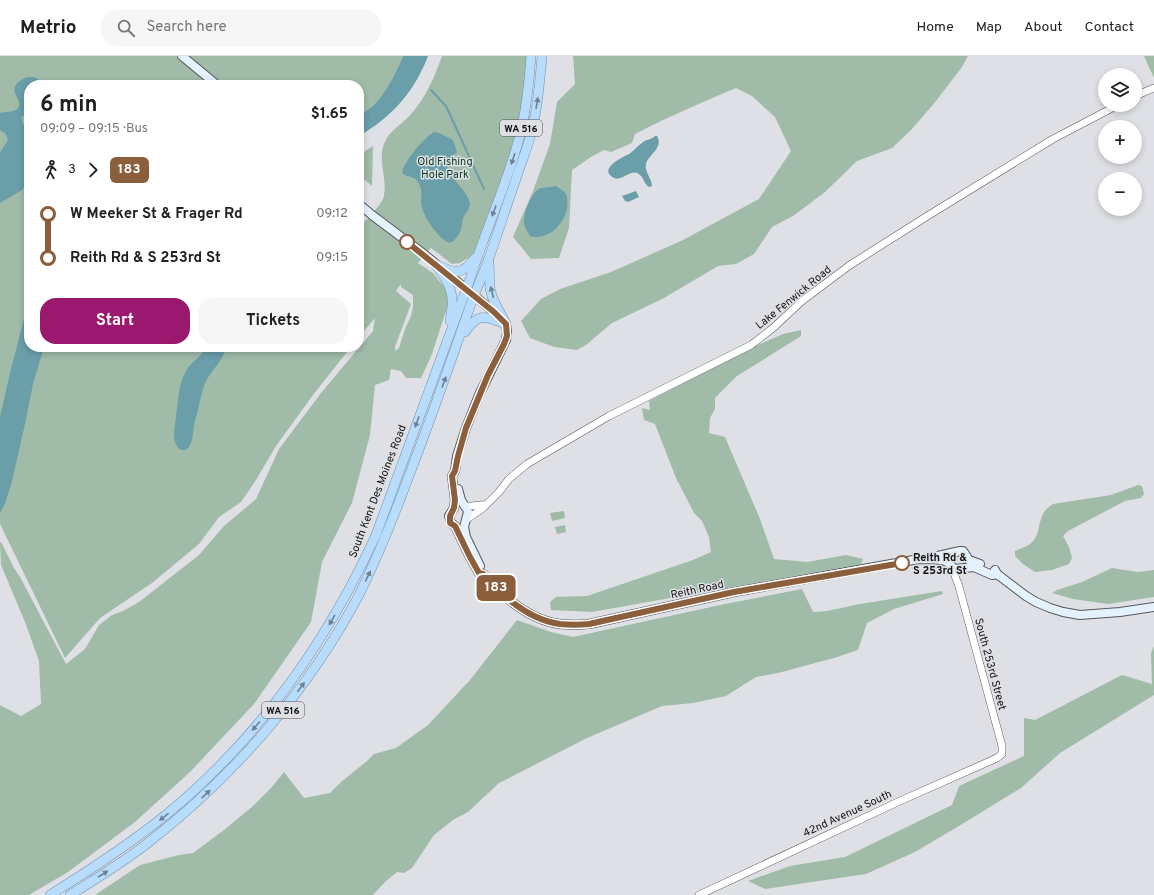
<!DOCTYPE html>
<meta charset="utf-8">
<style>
:root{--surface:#fff;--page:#f6f6f6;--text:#202124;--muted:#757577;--line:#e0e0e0;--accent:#9a186d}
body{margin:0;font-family:Overpass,sans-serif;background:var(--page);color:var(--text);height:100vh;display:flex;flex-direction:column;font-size:15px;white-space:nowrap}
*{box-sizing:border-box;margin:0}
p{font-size:13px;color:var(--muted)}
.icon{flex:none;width:22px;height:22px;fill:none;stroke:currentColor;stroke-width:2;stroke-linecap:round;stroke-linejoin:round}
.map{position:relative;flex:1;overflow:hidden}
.panel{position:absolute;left:24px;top:24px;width:340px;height:272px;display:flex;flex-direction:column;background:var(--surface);border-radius:16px;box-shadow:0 2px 6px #0003}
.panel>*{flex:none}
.badge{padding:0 8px;border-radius:6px;font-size:14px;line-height:26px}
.fabs{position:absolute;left:1098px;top:12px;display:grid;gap:8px}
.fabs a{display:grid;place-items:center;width:44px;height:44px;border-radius:50%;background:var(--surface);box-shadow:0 2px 6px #0003;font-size:20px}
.map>.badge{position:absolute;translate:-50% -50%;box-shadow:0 0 0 2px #fff}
.legs{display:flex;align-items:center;gap:6px;height:44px;padding:0 16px;font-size:13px}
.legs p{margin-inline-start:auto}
.summary{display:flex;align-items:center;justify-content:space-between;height:68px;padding:0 16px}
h1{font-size:22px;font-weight:700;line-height:30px}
.action{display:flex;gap:8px;margin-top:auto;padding:8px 16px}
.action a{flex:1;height:46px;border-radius:16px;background:var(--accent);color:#fff;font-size:16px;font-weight:700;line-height:46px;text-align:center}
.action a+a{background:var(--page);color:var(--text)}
ul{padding:0 16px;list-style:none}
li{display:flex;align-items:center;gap:14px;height:44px;font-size:15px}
li i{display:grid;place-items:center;width:6px;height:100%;margin:0 5px;background:currentColor}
li i::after{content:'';width:10px;height:10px;margin:-5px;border:3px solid;border-radius:50%;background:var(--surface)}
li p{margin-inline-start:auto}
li:first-child i{background:linear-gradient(#0000 50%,currentColor 0)}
li:last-child i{background:linear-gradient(currentColor 50%,#0000 0)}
header{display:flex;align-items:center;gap:24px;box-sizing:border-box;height:56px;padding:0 20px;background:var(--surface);border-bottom:1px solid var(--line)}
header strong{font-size:19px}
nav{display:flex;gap:22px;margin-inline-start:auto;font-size:14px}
.search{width:280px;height:36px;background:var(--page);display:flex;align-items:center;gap:10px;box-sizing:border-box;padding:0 14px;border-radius:16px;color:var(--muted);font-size:15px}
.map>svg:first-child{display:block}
.green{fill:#a0bba8;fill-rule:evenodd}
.water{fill:#6a9ea9}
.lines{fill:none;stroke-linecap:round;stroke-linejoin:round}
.stream{stroke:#6a9ea9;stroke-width:2}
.tertiary-casing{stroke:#56575b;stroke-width:8}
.secondary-casing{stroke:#56575b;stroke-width:10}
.trunk-casing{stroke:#7290aa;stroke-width:10}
.tertiary{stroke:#fff;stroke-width:7}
.secondary{stroke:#e4f2fe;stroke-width:8}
.trunk{stroke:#b8dcfb;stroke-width:9}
.oneway{fill:#6d8293}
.line-1-casing{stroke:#fff;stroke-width:9}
.line-1{stroke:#8b5e3c;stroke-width:6}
.stop-1-dot{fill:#fff;stroke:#8b5e3c;stroke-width:2}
.labels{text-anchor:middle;stroke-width:3;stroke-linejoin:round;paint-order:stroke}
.shield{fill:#dfe0e5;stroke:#505053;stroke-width:1}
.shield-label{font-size:10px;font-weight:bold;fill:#121314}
.park-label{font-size:11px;fill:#06391f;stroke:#dfe0e5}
.street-label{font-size:11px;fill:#121314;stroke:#dfe0e5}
.stop-label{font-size:11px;font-weight:bold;fill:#121314;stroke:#dfe0e5;text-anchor:start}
</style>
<header>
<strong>Metrio</strong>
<div class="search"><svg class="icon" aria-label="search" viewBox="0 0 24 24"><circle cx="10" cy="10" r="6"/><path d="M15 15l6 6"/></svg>Search here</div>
<nav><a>Home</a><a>Map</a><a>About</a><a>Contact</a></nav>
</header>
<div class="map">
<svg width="1154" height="839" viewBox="0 0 1154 839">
<rect width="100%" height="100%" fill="#dfe0e5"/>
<!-- green -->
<g class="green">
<path d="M0,0H403C397,15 385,40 373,50C369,53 364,56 359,58V29H29V291H351L313,339L276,390L256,424L241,446L219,461L199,488L152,527L100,562L65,602L0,468Z"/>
<path d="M442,0H531L521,69L479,195L460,207L452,208L431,192L418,207L433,217L445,232L448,241V250L443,264L432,298L421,322H406L401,315L391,313L389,324L375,329L370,379L352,447L322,506L311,566L254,648L190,716L135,766L68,816L29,839H0V649L21,660L41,648L39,605L25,566L1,509L0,487L1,486L14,512L20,521L66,608L85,593L99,569L112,559L123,555L139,546L199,499L224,470L256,443L279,393L321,337L373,275L375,262L359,281V170C366,165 371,160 376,153C379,150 381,146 383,143C389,125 377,106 384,88C389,74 403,68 412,57C426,41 435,20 442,0ZM401,228V231L413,239V251L411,260L405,273L399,292L395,295V291L411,248L396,235Z"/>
<path d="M573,0H968L962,11L936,45L912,73L892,92L857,105L825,136L793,160L772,171L754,198L736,208L718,210L664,242L612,267L586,289L577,294L554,291L530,282L521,265L541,243L560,233L611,216L681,185L759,143L791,95L775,61L752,40L736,32C702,46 668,61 635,78L632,87L611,96L604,94L591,101L572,114L569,172L559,202L531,203L513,181L533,135L550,88L557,46L575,28ZM556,130L563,134L524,160L532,142L540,132Z"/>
<path d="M1144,0H1154V22Z"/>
<path d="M373,90L372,130L359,119V99Z"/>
<path d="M801,274V280L737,320L715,342V353L710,362L709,377L725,381L760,463L774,503L807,506L846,499L863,503L861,508L592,556L551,554L550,546L556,541L587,540L693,504L711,496L709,481L702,465L694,457L676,422L655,368L644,364L642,352L650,354L649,345L749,293L783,278Z"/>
<path d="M1138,429L1142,430L1144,438L1141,442L1125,445L1068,475L1063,480L1069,491L1072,502L1069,508L1052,514L1035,516L1023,508L1015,500V495C1019,493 1026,491 1030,488C1044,477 1034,459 1053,448L1111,439Z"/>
<path d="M564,455L565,462L552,465L550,457Z"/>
<path d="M565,469L566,476L557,478L555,471Z"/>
<path d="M1112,512L1138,516L1154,514V541L1108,548L1073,543L1052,537L1057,534L1082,526Z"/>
<path d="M802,533L813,556L827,555L860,548L942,535L943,538L894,553L867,567L858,594L834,602L778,617L756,621L726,640L693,647L662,650L587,682L499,727L468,756L453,764L434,779L412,812L404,817L397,816L385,826L373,839H95L140,809L179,799L193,797L224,774L253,750L271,732L284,716L304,742L330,737L341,726L367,705L374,698L396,692L428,669L470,624L517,564L551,576L573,581L725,548Z"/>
<path d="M1154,590V639L1060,697L1021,732L964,767L915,796L866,818L765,833L748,825L790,810L845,801L952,749L959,730L1024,700V662L1035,664L1122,619L1152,628L1151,597Z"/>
</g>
<!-- water -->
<g class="water">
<path d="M403,0H428C415,35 391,62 359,80V58C364,56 369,53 373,50C385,39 397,15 403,0Z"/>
<path d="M27,21H34L49,29H29V58L24,59L21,62L23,68L29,73C29,89 33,123 22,134L0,147V97L8,84L6,78L0,74V57C6,55 14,57 18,52C25,44 1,32 27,21Z"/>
<path d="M434,76L439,77L453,84L457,96C454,99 448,103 447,107C445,118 469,136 470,147C470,155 462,159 462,167C462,174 457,184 450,187C439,184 422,159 421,147C421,138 423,134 418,126C414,119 407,122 402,117C403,107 425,80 434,76Z"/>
<path d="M655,80H657C664,92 648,99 646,108C644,116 652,122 652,130L649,131C644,128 644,122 640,119C632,111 622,126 614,122C597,113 623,101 629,98C635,94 641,86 647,84C650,83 652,83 655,80Z"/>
<path d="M556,130C561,133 566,135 567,141C571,162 551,186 530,180C528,176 524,171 524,166C523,157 532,136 540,132C545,131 551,131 556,130Z"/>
<path d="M636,135L639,141L628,146L625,145L622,140Z"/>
<path d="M29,243V291H44L33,328L25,368L12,425L5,448L0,457V361L10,317Z"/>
<path d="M206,291H226C224,304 212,313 206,325C202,334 200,345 198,354C197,359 195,364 194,369C193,375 193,396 182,394C177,394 174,384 174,380C174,374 175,367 176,361C178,346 178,330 185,317C190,306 201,302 206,291Z"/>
</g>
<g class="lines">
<!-- stream -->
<path class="stream" d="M431,34L446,50L484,133"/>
<defs>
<g id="tertiary">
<path d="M1135,40L1154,32"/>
<path d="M465,450C472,451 480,448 485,449"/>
<path d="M467,463L483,452L499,436L509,423L527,408L609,360L751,289L773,272L802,245L850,209L929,159L1053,83L1118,49"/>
<path d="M699,839L900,745L997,702L1002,698V690L958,527C955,523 955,516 952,511"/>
</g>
<g id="secondary">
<path d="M182,0L217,29"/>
<path d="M359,148L372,159L425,199L494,256L506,268L507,276L506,284L479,339L466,372L457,400L455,415L452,420L455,444L454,452L449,460L451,467L455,470L470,501L479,517L483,518C503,541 529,564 560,568C570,569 579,569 589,568L734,536L919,503C926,503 942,503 947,506C950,508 952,511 955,513L974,511L992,519L997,518"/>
<path d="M458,433L461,444L464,449L467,453L468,456L464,471L466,481L480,510"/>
<path d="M931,503L938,500L960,495H963L969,504L980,508"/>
<path d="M995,514L997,518L1026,540L1036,546L1050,552L1063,556L1080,559L1120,556L1154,551"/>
</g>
<g id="trunk">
<path d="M489,207L490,233L493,243L506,268"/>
<path d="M435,208C442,218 451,229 452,242C453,250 451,258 450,265"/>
<path d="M435,208C454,217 461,221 475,202"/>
<path d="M465,276C480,255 484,261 506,268"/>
<path d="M50,839C90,814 130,788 167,758C259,682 327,586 376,479L470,223C484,179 503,137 516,93C525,65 529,30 531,0"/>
<path d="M70,839C97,822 124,806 149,786C235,719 309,634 360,537C379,498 395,458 410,417C431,363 450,308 469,253C475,236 483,219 489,202C498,177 506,151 515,126C520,109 528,92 532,74C538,50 540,25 542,0"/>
</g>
</defs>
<!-- tertiary casing -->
<use href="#tertiary" class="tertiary-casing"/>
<!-- secondary casing -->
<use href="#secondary" class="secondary-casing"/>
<!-- trunk casing -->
<use href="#trunk" class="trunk-casing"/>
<!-- tertiary -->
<use href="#tertiary" class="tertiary"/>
<!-- secondary -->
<use href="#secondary" class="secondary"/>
<!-- trunk -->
<use href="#trunk" class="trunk"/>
</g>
<!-- one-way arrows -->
<defs><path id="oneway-solid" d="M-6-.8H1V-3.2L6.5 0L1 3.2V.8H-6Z"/></defs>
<g class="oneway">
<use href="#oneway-solid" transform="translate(537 47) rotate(-80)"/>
<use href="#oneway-solid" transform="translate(513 103) rotate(109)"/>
<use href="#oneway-solid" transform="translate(494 155) rotate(110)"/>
<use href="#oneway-solid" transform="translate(492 236) rotate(-104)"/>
<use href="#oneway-solid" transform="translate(444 326) rotate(-70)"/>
<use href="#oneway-solid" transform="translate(417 366) rotate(110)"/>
<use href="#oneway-solid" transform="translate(368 520) rotate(-64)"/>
<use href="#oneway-solid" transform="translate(332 564) rotate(120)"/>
<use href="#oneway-solid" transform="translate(301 631) rotate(-53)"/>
<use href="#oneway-solid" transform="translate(256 670) rotate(131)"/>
<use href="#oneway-solid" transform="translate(206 738) rotate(-43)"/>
<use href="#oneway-solid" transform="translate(164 761) rotate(141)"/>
<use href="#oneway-solid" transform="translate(103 818) rotate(-32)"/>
</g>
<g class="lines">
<defs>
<path id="line-1" d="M407,186L494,256L506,268L507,280L504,288L488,319L466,372L458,400L455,415L452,420L455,444L454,452L450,460V467L455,470L470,501L479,517L483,518C503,541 529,564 560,568C570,569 579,569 589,568L734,536L902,507"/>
</defs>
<!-- line-1 casing -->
<use href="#line-1" class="line-1-casing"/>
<!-- line-1 -->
<use href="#line-1" class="line-1"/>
</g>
<!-- markers -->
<g class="stop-1-dot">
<circle cx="407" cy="186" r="7"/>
<circle cx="902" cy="507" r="7"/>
</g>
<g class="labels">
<!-- shield labels -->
<g class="shield">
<rect x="500" y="64" width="42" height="16" rx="3"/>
<rect x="262" y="646" width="42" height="16" rx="3"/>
</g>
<g class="shield-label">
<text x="521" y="76">WA 516</text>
<text x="283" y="658">WA 516</text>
</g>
<!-- park labels -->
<g class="park-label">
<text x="445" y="109">Old Fishing<tspan x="445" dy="13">Hole Park</tspan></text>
</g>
<!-- street labels -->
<g class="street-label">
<text transform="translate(793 241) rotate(-39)" y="4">Lake Fenwick Road</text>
<text transform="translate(377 435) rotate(-69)" y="4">South Kent Des Moines Road</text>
<text transform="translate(697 533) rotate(-12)" y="4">Reith Road</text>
<text transform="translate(991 608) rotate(75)" y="4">South 253rd Street</text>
<text transform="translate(847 757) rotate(-25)" y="4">42nd Avenue South</text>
</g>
<!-- stop labels -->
<g class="stop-label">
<text x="913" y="505">Reith Rd &amp;<tspan x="913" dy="13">S 253rd St</tspan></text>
</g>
</g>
</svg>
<div class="fabs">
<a><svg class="icon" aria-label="layers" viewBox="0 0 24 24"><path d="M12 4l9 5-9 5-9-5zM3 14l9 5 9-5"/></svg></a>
<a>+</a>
<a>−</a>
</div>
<b class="badge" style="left:496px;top:532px;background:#8b5e3c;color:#fff">183</b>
<section class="panel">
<div class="summary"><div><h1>6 min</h1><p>09:09 – 09:15 · Bus</p></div><b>$1.65</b></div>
<div class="legs"><svg class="icon" aria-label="walk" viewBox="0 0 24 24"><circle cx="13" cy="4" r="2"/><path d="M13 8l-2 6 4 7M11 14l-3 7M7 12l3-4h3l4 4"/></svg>3<svg class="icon" aria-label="forward" viewBox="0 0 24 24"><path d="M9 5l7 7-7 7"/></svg><b class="badge" style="background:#8b5e3c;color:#fff">183</b></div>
<ul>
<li><i style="color:#8b5e3c"></i><b>W Meeker St &amp; Frager Rd</b><p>09:12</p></li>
<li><i style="color:#8b5e3c"></i><b>Reith Rd &amp; S 253rd St</b><p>09:15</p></li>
</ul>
<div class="action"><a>Start</a><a>Tickets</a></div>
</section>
</div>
